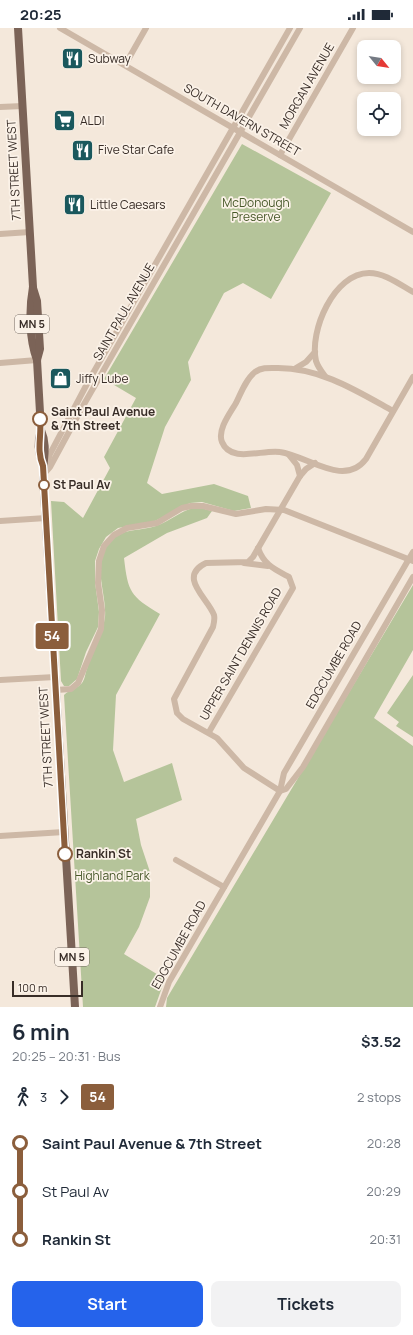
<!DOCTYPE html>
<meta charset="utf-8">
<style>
:root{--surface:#fff;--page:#f2f2f3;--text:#1f2937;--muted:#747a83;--accent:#2563eb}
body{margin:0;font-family:Manrope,sans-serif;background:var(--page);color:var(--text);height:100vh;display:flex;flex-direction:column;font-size:15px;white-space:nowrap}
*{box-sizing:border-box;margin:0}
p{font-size:13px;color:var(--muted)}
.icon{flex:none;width:22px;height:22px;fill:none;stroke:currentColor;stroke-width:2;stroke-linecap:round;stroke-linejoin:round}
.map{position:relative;height:979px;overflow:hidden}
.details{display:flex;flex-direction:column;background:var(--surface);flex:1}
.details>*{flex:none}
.badge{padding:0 8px;border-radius:3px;font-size:14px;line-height:26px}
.needle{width:26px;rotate:120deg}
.buttons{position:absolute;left:357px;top:12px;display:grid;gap:8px}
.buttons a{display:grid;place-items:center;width:44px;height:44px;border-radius:8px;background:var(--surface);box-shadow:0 2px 6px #0003;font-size:20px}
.scale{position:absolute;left:12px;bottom:10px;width:71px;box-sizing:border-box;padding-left:4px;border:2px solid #382d27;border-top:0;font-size:11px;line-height:14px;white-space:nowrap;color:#382d27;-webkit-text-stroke:3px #fbf2e8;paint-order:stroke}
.map>.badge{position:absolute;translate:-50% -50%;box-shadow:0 0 0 2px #fff}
.legs{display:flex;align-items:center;gap:6px;height:44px;padding:0 12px;font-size:13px}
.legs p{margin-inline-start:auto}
.head{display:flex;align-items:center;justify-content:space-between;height:68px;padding:0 12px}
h1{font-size:22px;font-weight:700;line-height:30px}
.button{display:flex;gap:8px;margin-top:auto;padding:8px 12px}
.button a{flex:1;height:46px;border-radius:8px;background:var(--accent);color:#fff;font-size:16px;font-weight:700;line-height:46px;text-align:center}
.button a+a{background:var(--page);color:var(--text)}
ul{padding:0 12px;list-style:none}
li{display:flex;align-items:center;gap:14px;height:48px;font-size:15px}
li i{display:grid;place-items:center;width:6px;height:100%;margin:0 5px;background:currentColor}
li i::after{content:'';width:10px;height:10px;margin:-5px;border:3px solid;border-radius:50%;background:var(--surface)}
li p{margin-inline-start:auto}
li:first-child i{background:linear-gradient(#0000 50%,currentColor 0)}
li:last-child i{background:linear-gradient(currentColor 50%,#0000 0)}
.status{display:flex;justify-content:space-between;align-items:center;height:28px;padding:0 20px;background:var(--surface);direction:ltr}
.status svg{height:11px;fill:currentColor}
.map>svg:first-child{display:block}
.green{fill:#b5c49a}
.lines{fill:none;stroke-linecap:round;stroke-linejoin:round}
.minor{stroke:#cdb8a6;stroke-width:6}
.major{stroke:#7b6357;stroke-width:8}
.line-1-casing{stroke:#fff;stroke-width:9}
.line-1{stroke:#8b5e3c;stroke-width:6}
.stop-1-dot{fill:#fff;stroke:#8b5e3c;stroke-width:2}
.labels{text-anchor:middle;stroke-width:3.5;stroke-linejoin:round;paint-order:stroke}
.shield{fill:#fbf2e8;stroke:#726861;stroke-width:1}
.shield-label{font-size:11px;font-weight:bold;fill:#382d27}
.poi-label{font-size:12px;fill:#382d27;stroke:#fbf2e8;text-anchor:start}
.street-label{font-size:12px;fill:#382d27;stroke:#fbf2e8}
.park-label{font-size:12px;fill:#475829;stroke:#fbf2e8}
.stop-label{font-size:12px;font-weight:bold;fill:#382d27;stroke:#fbf2e8;text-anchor:start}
</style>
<div class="status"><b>20:25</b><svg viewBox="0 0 49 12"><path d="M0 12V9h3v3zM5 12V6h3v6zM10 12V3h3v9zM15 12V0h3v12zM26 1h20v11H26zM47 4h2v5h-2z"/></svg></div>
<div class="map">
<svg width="413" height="979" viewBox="0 0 413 979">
<rect width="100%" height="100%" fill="#f4e8db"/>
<!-- green -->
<g class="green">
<path d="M242,116L331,165L271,271L243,255L224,265L188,334L191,352L165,399L147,455L162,466L214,456L248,468L251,480L234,483L202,474L190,475L155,493L118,500L106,509L99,521L95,533V554L99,584L98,599L86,624L77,651L69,658H64L61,653L51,473L64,474L83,490L110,440L104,429L136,370L104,351Z"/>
<path d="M197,479L212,483L207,490L167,505L124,530C128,564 130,568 160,586L116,667L113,722L124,754L172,735L182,772L136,791L141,817L150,844V869L139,899L124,926L165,951L155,979H83L64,667C69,662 77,661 82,655C85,651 85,646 87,641C91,625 103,605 105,589C107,564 89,531 113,511C125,500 142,503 156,498C171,493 181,482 197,479Z"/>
<path d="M413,557V622L374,690L413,718V979H166L167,970Z"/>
<path d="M413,647V709L396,698L399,694L387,685Z"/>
</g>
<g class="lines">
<!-- minor -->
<g class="minor">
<path d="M60,0L413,204"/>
<path d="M125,37L146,0"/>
<path d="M0,79L23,78"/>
<path d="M280,127L353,0"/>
<path d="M0,206L30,204"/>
<path d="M0,335L37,332"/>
<path d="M296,340L306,334L315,324"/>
<path d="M325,348C321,343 318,339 316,333C309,303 334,245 369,245C385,245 399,256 413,264"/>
<path d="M393,383C357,363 321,340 278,340C270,340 262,339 255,344C246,351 241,365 236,375C230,385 217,402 222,414C231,436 263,421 280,424C308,428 344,460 366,431L413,349"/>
<path d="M289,427L297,437L300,448"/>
<path d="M46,438L50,426L88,354L290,0"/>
<path d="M43,447L50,439L83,378L300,0"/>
<path d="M0,493L46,490"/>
<path d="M244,535L268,538"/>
<path d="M0,652L55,649"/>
<path d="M56,662L71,661L78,655L101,601L102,582L98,555L99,533L104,518L114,507L127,500L157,495L182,480L191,478H203L236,486L266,481L284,482L413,533"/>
<path d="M209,704L293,560L289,549C274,541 264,537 258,520"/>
<path d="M280,763L244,740L217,710L183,691L177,685L174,671L213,599C214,595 215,591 214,587C208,570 177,549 206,535L248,534L253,529L300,448L306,441L315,435"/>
<path d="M280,763L286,761L303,739L413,549"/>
<path d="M0,808L64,804"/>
<path d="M176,832L224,859"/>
<path d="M160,979L169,954L280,763L284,745L413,524"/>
</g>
<!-- major -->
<g class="major">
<path d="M18,0L33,259C29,281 29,311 37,332"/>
<path d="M33,260L37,273L40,321L37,332L41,402C37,414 38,425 43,437"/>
<path d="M41,402C48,418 43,431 43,447L75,979"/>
</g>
</g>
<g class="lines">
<defs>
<path id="line-1" d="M40,391C42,408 36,421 43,438L65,826"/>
</defs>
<!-- line-1 casing -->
<use href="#line-1" class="line-1-casing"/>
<!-- line-1 -->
<use href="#line-1" class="line-1"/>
</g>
<!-- icons -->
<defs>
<symbol id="restaurant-square" viewBox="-11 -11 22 22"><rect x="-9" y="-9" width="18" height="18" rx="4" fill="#1a585d" stroke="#fbf2e8"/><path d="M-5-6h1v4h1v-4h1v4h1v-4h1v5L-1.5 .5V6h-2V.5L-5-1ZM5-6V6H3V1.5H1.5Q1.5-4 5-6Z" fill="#fff"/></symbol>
<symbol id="supermarket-square" viewBox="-11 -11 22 22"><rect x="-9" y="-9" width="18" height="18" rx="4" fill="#1a585d" stroke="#fbf2e8"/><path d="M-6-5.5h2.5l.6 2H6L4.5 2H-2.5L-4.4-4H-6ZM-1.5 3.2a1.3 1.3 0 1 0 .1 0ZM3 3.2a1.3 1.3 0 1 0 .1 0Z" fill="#fff"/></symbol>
<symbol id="shop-square" viewBox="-11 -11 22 22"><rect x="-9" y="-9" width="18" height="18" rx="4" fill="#1a585d" stroke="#fbf2e8"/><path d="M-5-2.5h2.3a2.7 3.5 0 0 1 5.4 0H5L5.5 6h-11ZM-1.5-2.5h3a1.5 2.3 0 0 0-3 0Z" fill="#fff"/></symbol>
</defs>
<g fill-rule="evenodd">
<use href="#restaurant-square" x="60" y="18" width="25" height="25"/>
<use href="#supermarket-square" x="52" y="80" width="25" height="25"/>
<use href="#restaurant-square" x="70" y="110" width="25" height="25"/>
<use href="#restaurant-square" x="62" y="164" width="25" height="25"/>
<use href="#shop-square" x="48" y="338" width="25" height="25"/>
</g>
<!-- markers -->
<g class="stop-1-dot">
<circle cx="40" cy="391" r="7"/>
<circle cx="44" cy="457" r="5"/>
<circle cx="65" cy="826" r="7"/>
</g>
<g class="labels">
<!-- shield labels -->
<g class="shield">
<rect x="15" y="287" width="34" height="18" rx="3"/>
<rect x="55" y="920" width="34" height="18" rx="3"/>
</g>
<g class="shield-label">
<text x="32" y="300">MN 5</text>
<text x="72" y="933">MN 5</text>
</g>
<!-- poi labels -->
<g class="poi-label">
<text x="88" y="35">Subway</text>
<text x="80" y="97">ALDI</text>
<text x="98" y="126">Five Star Cafe</text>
<text x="90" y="181">Little Caesars</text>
<text x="76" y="355">Jiffy Lube</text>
</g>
<!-- street labels -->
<g class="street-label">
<text transform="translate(307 58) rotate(-60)" y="4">MORGAN AVENUE</text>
<text transform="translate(242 92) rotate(30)" y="4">SOUTH DAVERN STREET</text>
<text transform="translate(14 142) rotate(-93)" y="4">7TH STREET WEST</text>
<text transform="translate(124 284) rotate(-60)" y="4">SAINT PAUL AVENUE</text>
<text transform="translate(241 626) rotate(-60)" y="4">UPPER SAINT DENNIS ROAD</text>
<text transform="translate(334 637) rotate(-60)" y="4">EDGCUMBE ROAD</text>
<text transform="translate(46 709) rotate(-93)" y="4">7TH STREET WEST</text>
<text transform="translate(179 917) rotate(-61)" y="4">EDGCUMBE ROAD</text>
</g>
<!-- park labels -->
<g class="park-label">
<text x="256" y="179">McDonough<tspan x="256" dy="14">Preserve</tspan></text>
<text x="112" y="852">Highland Park</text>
</g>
<!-- stop labels -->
<g class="stop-label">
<text x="51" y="388">Saint Paul Avenue<tspan x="51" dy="14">&amp; 7th Street</tspan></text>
<text x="53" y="461">St Paul Av</text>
<text x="76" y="830">Rankin St</text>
</g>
</g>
</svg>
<div class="buttons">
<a><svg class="needle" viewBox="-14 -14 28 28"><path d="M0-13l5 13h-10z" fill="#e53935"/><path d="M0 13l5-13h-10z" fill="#747a83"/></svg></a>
<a><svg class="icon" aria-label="locate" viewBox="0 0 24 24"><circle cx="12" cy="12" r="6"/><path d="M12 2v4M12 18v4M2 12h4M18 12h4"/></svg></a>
</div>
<div class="scale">100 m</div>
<b class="badge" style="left:52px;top:608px;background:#8b5e3c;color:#fff">54</b>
</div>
<section class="details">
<div class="head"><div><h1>6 min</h1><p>20:25 – 20:31 · Bus</p></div><b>$3.52</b></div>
<div class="legs"><svg class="icon" aria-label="walk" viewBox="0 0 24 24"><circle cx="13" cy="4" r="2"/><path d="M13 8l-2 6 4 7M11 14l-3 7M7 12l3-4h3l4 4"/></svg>3<svg class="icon" aria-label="forward" viewBox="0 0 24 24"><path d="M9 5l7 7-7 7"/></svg><b class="badge" style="background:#8b5e3c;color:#fff">54</b><p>2 stops</p></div>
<ul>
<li><i style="color:#8b5e3c"></i><b>Saint Paul Avenue &amp; 7th Street</b><p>20:28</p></li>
<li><i style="color:#8b5e3c"></i><span>St Paul Av</span><p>20:29</p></li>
<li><i style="color:#8b5e3c"></i><b>Rankin St</b><p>20:31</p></li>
</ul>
<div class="button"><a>Start</a><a>Tickets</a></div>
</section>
